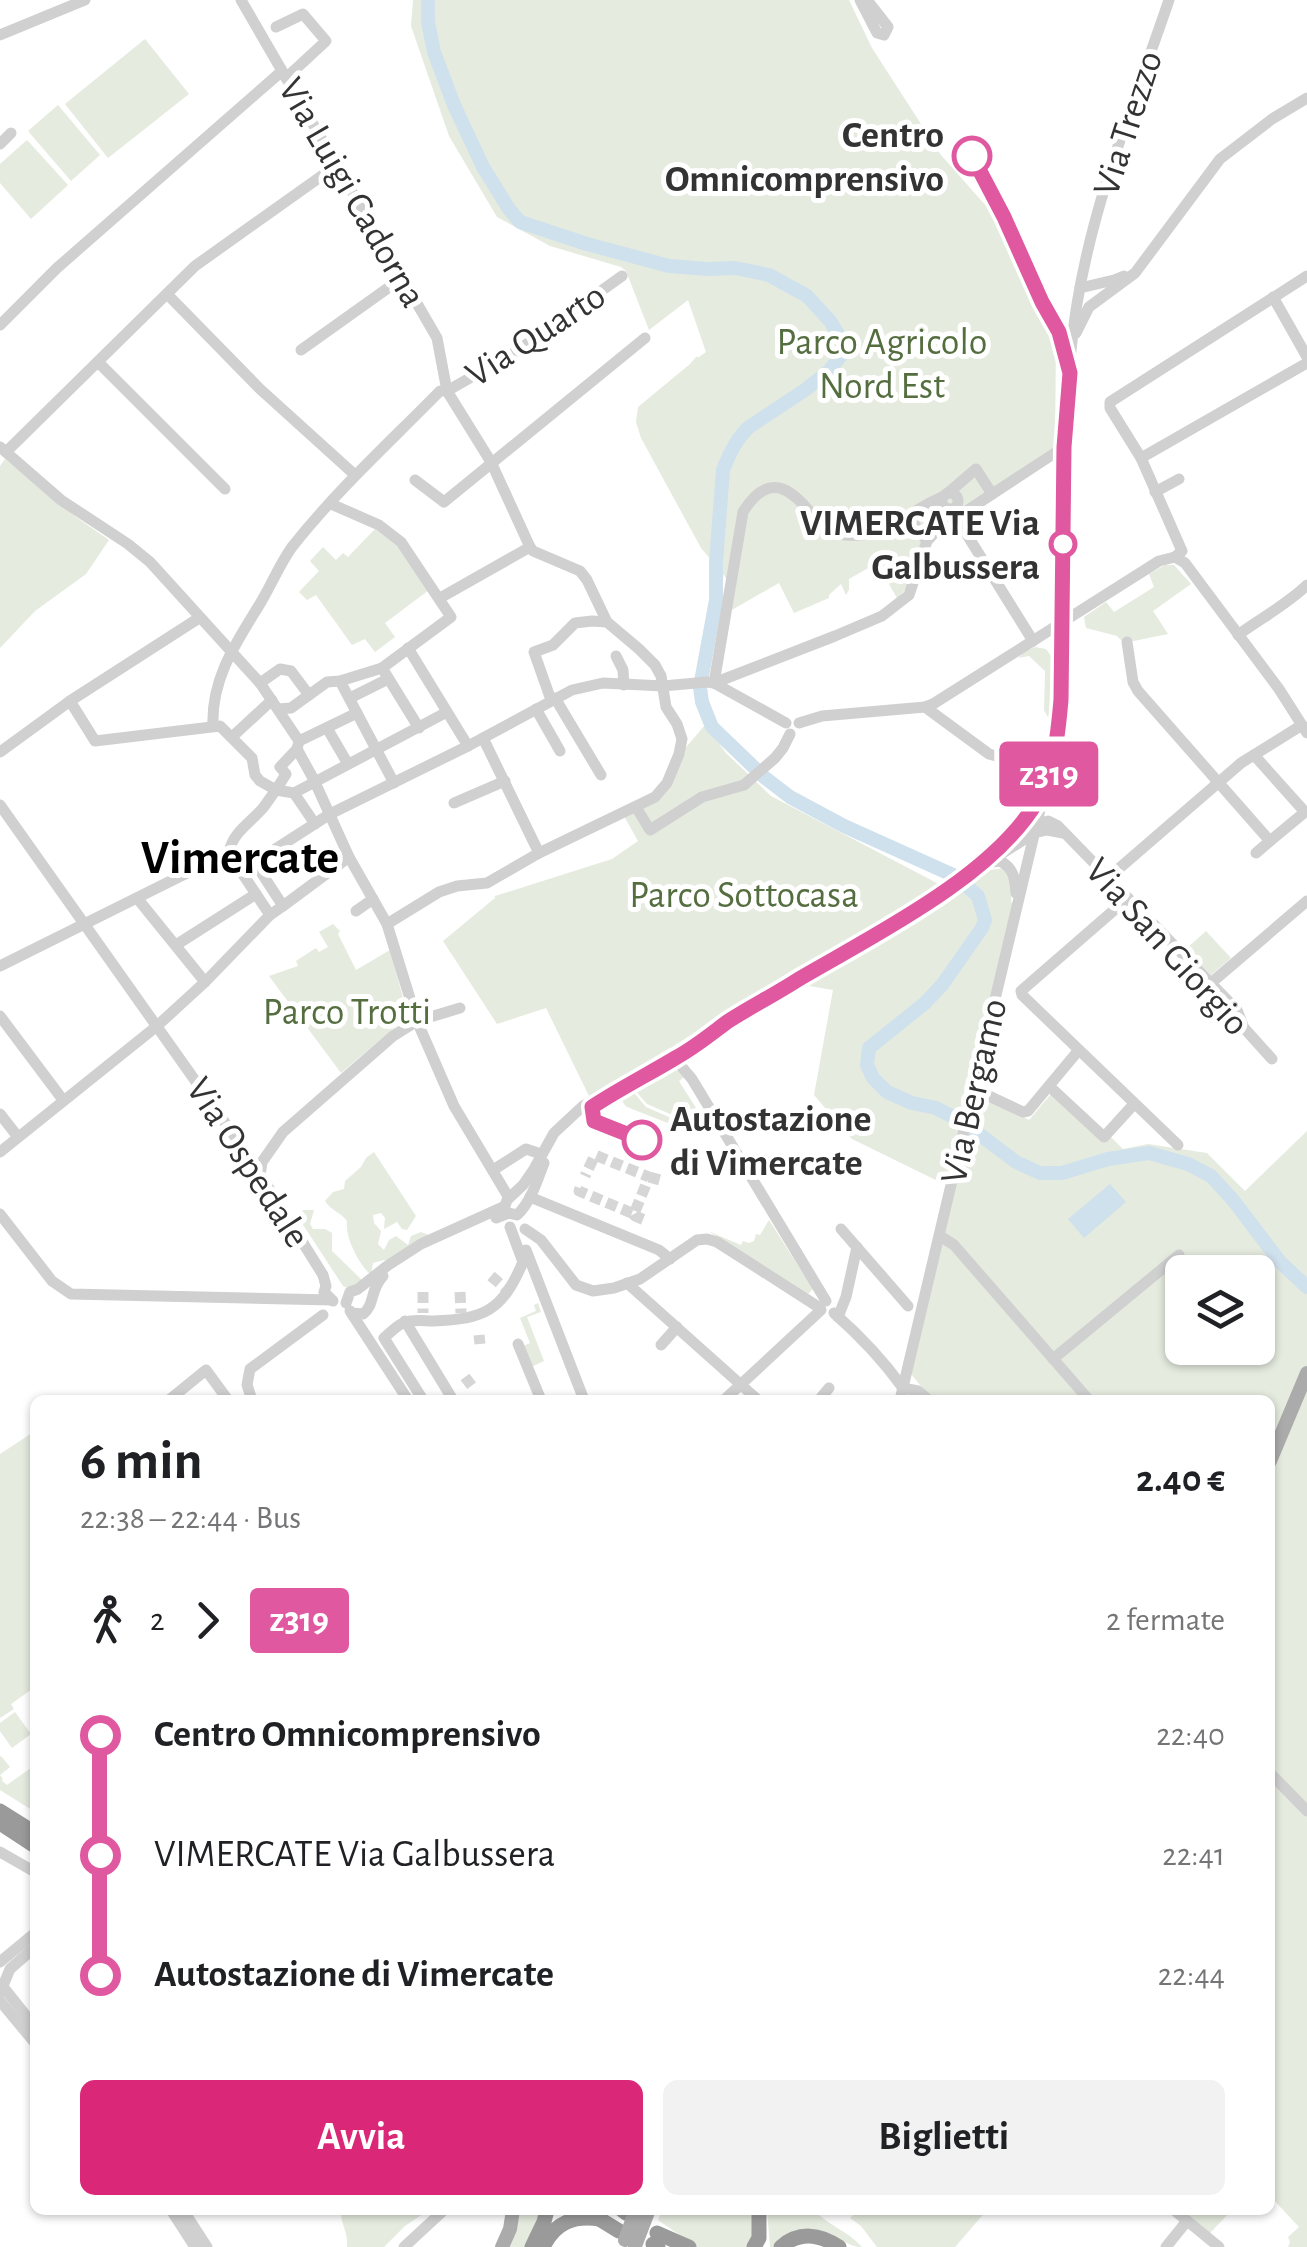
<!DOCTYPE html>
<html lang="it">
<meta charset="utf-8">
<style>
:root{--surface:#fff;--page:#f2f2f2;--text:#202124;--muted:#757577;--accent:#db2777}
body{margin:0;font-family:"Alegreya Sans",sans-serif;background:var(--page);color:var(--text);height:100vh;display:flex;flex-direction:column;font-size:38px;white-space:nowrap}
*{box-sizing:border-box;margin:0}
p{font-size:32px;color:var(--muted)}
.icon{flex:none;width:55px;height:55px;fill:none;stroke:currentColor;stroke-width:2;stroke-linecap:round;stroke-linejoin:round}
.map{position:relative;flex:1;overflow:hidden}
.side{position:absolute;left:30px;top:1395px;width:1245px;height:820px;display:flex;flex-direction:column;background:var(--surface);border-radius:15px;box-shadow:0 2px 8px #0004}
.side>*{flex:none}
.badge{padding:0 20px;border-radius:8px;font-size:35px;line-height:65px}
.fabs{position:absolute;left:1165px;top:1255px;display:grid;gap:20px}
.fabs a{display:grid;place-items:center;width:110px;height:110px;border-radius:15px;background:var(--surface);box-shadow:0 2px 8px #0004;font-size:50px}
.map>.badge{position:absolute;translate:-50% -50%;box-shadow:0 0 0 5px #fff}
.legs{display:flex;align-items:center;gap:15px;height:110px;padding:0 50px;font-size:32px}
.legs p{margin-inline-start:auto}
.head{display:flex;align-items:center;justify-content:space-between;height:170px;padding:0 50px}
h1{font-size:55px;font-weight:600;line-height:75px}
.action{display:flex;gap:20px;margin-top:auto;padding:20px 50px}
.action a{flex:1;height:115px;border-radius:15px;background:var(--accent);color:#fff;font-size:40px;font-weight:600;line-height:115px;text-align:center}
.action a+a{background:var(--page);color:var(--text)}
ul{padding:0 50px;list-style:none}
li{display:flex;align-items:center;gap:35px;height:120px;font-size:38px}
li i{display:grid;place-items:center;width:15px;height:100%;margin:0 12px;background:currentColor}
li i::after{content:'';width:25px;height:25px;margin:-12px;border:8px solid;border-radius:50%;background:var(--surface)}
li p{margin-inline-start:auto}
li:first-child i{background:linear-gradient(#0000 50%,currentColor 0)}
li:last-child i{background:linear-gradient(currentColor 50%,#0000 0)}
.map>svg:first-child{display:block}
.green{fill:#e5ebdf;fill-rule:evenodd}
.water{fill:#cfe1ed}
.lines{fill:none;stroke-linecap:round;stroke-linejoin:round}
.river{stroke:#cfe1ed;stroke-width:14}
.minor-tunnel{stroke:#d6d6d6;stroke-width:11;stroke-dasharray:11 5.5;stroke-linecap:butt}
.minor{stroke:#d0d0d0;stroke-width:11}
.major{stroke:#ababab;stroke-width:14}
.highway{stroke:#9a9a9a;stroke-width:15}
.major-bridge{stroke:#ababab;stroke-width:14}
.line-1-casing{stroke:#fff;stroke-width:22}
.line-1{stroke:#df58a0;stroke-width:15}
.stop-1-dot{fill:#fff;stroke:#df58a0;stroke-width:5}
.labels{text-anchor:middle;stroke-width:10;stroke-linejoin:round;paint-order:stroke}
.street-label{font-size:38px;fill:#333;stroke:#fff}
.stop-label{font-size:38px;font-weight:bold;fill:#333;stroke:#fff;text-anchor:end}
.park-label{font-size:38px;fill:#556e40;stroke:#fff}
.district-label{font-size:48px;font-weight:bold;fill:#000;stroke:#fff}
</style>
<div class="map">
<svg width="1307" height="2247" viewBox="0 0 1307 2247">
<rect width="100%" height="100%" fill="#fff"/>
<!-- green -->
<g class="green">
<path d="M413,0H849L872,48L941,155L987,207L1002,231L1028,288L1053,329L1056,339L1055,446L1052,451L924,533L908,587L897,598L877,563L849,579V590L846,595L841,584L829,595V598L794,613L779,583L730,611L732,585L701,548L641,438L636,422L638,407L690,364L696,357H699L706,352L688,300L649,330L626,271L621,267L550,246L497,217L449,136L411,26Z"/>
<path d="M145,39L189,94L108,158L65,104Z"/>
<path d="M58,105L100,155L71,181L28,131Z"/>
<path d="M27,140L68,185L31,219L0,183V164Z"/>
<path d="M5,459L76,517L109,540L86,574L35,611L0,648V466Z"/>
<path d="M375,529L397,545L429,590L385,623L395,637L375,652L365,639L352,645L316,595L307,600L299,592L319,571L310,561L323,547L336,560L343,553L348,557Z"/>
<path d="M1165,565H1174L1191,584L1153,611L1168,634L1124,643L1117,636L1086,628L1084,617L1106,602L1114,612L1154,587L1149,574Z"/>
<path d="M1035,647L1046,649L1051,656L1049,719L1044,710L1045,671L1029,656L1018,658L1024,652Z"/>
<path d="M705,725L726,753L771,796L954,892L984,871L1004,868L1013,881L1011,901L1013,907L970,1091L1029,1120L1051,1094L1108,1134L1123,1149L1148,1144L1207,1153L1245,1191L1307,1131V2247H1288L1290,2242L1288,2237L1299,2227L1270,2196V1400H932L903,1364L948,1186L852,1139L814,1095L833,990L803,985L796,973L589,1096L546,1008L497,1024L443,941L495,898V896L612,859L638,841L624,816L655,801L682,752ZM1182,1272H1258V1348H1182Z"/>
<path d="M333,924L340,931L338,934L356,970L390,950L408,1016L341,1073L269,976L298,966L296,961L316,948L319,952L328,947L319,932Z"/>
<path d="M1206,931L1231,958L1211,975L1185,950Z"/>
<path d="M671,1069L679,1071L684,1077L679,1081L706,1124L700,1127L647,1104L632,1087L664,1070Z"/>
<path d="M630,1088L646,1107L699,1130L693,1133L627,1107C619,1100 622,1092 630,1088Z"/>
<path d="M374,1152L416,1216L407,1230L402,1229L397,1222L384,1229L385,1218L381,1213L373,1215L374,1223L381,1231L378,1244L384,1250L389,1240L396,1236L408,1245L411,1236L421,1232L431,1236L391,1262L384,1260L373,1263L371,1275C358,1263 345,1237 347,1221C340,1211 332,1212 325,1201L333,1192L344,1189L345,1181L361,1167L366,1158Z"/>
<path d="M304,1210H314L310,1224L313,1229H325L332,1233V1251L362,1280L348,1288L343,1286L296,1214Z"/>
<path d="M769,1220L813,1289L808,1294L708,1231L741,1245L743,1241L749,1243L754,1241L756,1234L760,1235Z"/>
<path d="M538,1303L541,1312L527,1317L544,1361L531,1367L523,1346L530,1343L520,1318L536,1311L534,1305Z"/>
<path d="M35,1431V1687L11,1704L14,1709L0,1718V1454Z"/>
<path d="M15,1712L31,1734L12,1748L0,1731V1723Z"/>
<path d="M1,1756L10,1767L0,1775L3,1779L2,1781L7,1785L35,1765V1812L0,1790V1757Z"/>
<path d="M341,2210H429L405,2226L384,2247H347C349,2233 340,2224 341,2210Z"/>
<path d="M517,2210H544L527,2247H505Z"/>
<path d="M662,2210H756L750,2247H697L658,2220Z"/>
<path d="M767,2210H814C827,2225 848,2231 862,2247C849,2247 844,2240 833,2235C811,2225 788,2229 773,2247H770Z"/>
<path d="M859,2210H987L955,2247H877L861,2226L850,2218Z"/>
<path d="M1182,2210H1232L1209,2234Z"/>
</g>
<!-- water -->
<path class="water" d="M1110,1184L1126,1202L1084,1238L1068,1219Z"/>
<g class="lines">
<!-- river -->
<path class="river" d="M428,0V22L434,52L454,105L483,167L509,209L520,222L587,244L669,266L708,269L735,268L769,275L807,296L830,321L843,342L842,354L829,371L805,390L749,427C736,439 729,454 723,470L716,562V600L700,687L702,702L712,727L764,777L790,797L844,826L955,876L978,896L985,920L982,928L942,985L925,1003L869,1048L867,1065L873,1078L887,1092L912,1103L936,1108L963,1122L1016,1162L1040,1173H1062L1108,1159L1149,1153L1188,1164L1211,1176L1233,1200L1280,1262L1307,1287"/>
<!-- minor-tunnel -->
<g class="minor-tunnel">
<path d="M649,1177L664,1181"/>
<path d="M580,1188L579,1191L634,1214L649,1177L595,1155L585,1176"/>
<path d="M634,1214L635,1216L647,1221"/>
<path d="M491,1276L505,1288"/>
<path d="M423,1292V1313"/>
<path d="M460,1292L461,1313"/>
<path d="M479,1335L480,1344"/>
<path d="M465,1377L474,1389"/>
</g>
<!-- minor -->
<g class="minor">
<path d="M241,0L437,338L447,391L491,462L530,547L533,551L580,571L587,580L607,622L639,649L655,665L661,676L666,707L677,724L682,739L679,754L667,783L655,797L539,853L487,883L457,886L439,892L387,924"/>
<path d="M860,0L877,33L884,35L888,27L867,0"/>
<path d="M276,27L303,14L326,41L286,78"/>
<path d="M0,35L85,0"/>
<path d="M0,144L11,133"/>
<path d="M1080,288L1114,280L1124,276"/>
<path d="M167,294L260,389L355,475"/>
<path d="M1273,297L1307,357"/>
<path d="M0,325L57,268L282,71"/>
<path d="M1076,333L1089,307L1135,273L1220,159L1272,119L1307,98"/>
<path d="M301,350L402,278"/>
<path d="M98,362L225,489"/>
<path d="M0,447L61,500L128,544L150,562L260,683L299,741L297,749L314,780L349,857L387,924L417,1021L454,1106L509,1198"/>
<path d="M6,452L195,266L337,165"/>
<path d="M1141,458L1307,363"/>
<path d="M415,480L444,502L645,338"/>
<path d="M1155,492L1179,479"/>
<circle cx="950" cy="501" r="8"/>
<path d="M948,493L976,469L992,494"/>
<path d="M954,509L956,517L1033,641"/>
<path d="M909,518L927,541"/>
<path d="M1175,557L1182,551L1141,458L1110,408V402L1307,276"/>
<path d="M1175,557L1185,563L1279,689L1307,733"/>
<path d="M440,598L530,547"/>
<path d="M1238,635C1260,619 1289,603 1307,585"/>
<path d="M1127,642L1133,682L1138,691L1270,841L1305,812L1254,755"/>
<path d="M408,648L468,746"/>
<path d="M616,656L623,670L624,685"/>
<path d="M382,668L419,728"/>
<path d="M340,681L394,783"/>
<path d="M260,683L280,669L291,671L309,695"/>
<path d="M714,683L835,636L882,616L909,595L927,541L936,531L1064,447"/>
<path d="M714,683L743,512C776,459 802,504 827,532C887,545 895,517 942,497"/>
<path d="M350,698L388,679"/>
<path d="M555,698L601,775"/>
<path d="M551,700L534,652L553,645L575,623L592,621L607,622"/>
<path d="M70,701L95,741L220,726L252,758L255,775L260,781L276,790L294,793L447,712"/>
<path d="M925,707L989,754L1049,771"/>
<path d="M278,709L291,708L327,682L340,681L382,668L451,617L401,542L379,525L331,504"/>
<path d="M536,709L560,751"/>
<path d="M799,723L822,716L925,707L933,704L1159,561L1175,557"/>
<path d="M213,726C211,680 235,644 258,607C270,588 279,565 292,547C337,490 390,442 440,391H447L517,351L622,276"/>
<path d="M327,728L348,764"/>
<path d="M232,737L272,700"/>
<path d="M483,738L539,853"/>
<path d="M299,741L357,713"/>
<path d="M0,752L70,701L199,618"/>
<path d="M294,793L315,824"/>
<path d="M454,803L505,781"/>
<path d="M0,805L250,1158L323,1275L326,1286L324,1292L333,1301"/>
<path d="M636,807L650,830L702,797L744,785L775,758L783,748L790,734"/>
<path d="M1031,825L1048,821L1058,826L1237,1010L1244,1028L1272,1059"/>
<path d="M1001,847C1019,828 1040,805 1048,779C1065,721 1062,659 1062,599C1063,500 1062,401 1077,304C1094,199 1135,100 1169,0"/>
<path d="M229,852C233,832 250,823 263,808C271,797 279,786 286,774L280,767L297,749"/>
<path d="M1256,853L1270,841"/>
<path d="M992,862L1000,861C1014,868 1015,879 1016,893"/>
<path d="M1108,878L1241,763L1302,725"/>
<path d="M137,898L205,982"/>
<path d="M1128,898L1021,991L1022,995L1178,1145"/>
<path d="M283,906L349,857"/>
<path d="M356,911L373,899"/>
<path d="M270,915L238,867L274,850L330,814L468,746L572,690L603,683L663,686L707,682L714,683L786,723"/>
<path d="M176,945L256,894"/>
<path d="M0,966L229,852"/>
<path d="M1211,983L1307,901"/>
<path d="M0,1016L63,1100"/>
<path d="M676,1051L681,1066L692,1079L826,1301"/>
<path d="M1049,1086L1104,1137L1134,1104"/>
<path d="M974,1089L1023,1112L1028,1111L1078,1051"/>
<path d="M0,1114L18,1137"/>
<path d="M0,1152L157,1026L205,982L270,915L283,906L253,860"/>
<path d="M493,1170L526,1149L538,1153"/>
<path d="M260,1176L262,1162L283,1132L393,1036L417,1021L460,1008"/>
<path d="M530,1197L659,1250L670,1259"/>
<path d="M0,1214L52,1281L71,1294L332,1300"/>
<path d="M496,1218L509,1213L517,1215C531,1202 537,1181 544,1163"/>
<path d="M525,1229L541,1240L576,1285L593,1291L614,1288L640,1279L697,1240L707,1239L717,1242L820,1308"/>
<path d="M841,1229L908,1306"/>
<path d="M940,1236L954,1245L1089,1400"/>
<path d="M526,1250L584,1400"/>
<path d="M627,1283L758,1400"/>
<path d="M346,1303L350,1292L358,1289L387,1266L421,1244L505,1206L507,1200L523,1185L534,1169L554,1133L583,1106L888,927L1034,833L1047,830L1063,833"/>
<path d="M350,1311L408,1400"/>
<path d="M352,1313L363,1314C375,1305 370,1289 383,1276"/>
<path d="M834,1313C859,1335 883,1360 903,1388"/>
<path d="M838,1317L846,1297L857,1247"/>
<path d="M405,1321L453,1400"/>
<path d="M518,1344L541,1400"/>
<path d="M661,1345L677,1327"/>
<path d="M1053,1359L1179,1255"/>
<path d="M903,1388L918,1391L929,1400"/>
<path d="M169,1400L206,1370L228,1400"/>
<path d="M252,1400L247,1385L250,1369L323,1315"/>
<path d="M423,1400L384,1338C390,1333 396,1326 403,1323C411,1319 424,1321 433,1321C485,1319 502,1311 523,1262L510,1227"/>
<path d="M724,1400L821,1310"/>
<path d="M819,1400L829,1388"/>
<path d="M900,1400L1043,797"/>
<path d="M1270,1773L1307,1811"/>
<path d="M0,1852L35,1872"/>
<path d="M0,1962L35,1933"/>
<path d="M4,1988L35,2027"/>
<path d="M0,1993L10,1969L35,1947"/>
<path d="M0,2001L35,2043"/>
<path d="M171,2210L195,2247"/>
<path d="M183,2210L207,2247"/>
<path d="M1174,2210L1219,2247"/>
<path d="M404,2247L444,2210"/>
<path d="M1166,2247L1187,2221"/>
</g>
<!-- major -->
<g class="major">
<path d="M1270,1461L1307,1373"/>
<path d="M502,2247L510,2229L513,2210"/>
</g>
<!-- highway -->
<g class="highway">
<path d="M0,1811L35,1833"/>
<path d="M0,1823L35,1846"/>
<path d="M622,2210L626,2213"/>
<path d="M593,2215L619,2231"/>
<path d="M657,2233L689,2247"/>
<path d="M653,2244L658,2247"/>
<path d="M532,2247L544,2222L547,2210"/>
<path d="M543,2247C555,2222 574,2215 600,2219"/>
<path d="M754,2247L759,2238V2210"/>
<path d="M781,2247C799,2231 820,2234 839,2247"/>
</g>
<!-- major-bridge -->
<g class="major-bridge">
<path d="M625,2240L636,2210"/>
<path d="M635,2246L648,2212"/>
</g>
</g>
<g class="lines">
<defs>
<path id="line-1" d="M642,1140L594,1121L592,1107C619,1089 649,1074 677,1057C695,1047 711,1034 727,1022C750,1007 776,994 799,979C874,935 990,878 1036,803C1054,773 1058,735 1061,700L1064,447L1070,373L1059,332L1042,302L1004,217L972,156"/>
</defs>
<!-- line-1 casing -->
<use href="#line-1" class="line-1-casing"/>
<!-- line-1 -->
<use href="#line-1" class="line-1"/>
</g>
<!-- markers -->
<g class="stop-1-dot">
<circle cx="972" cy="156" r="18"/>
<circle cx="1063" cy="544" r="12"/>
<circle cx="642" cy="1140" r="18"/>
</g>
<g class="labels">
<!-- street labels -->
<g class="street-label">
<text transform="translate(1127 123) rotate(-72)" y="13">Via Trezzo</text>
<text transform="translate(353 192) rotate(60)" y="13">Via Luigi Cadorna</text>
<text transform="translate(535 334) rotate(-33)" y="13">Via Quarto</text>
<text transform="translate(1168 946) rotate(48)" y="13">Via San Giorgio</text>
<text transform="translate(973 1091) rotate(-77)" y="13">Via Bergamo</text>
<text transform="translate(249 1162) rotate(57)" y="13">Via Ospedale</text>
</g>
<!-- stop labels -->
<g class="stop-label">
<text x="944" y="147">Centro<tspan x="944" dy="44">Omnicomprensivo</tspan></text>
<text x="1040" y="535">VIMERCATE Via<tspan x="1040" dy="44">Galbussera</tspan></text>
<text x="670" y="1131" text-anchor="start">Autostazione<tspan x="670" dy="44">di Vimercate</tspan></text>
</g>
<!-- park labels -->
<g class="park-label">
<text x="882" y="354">Parco Agricolo<tspan x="882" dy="44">Nord Est</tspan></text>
<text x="744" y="907">Parco Sottocasa</text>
<text x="347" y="1024">Parco Trotti</text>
</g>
<!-- district labels -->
<g class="district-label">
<text x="240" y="873">Vimercate</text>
</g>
</g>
</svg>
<div class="fabs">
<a><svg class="icon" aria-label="layers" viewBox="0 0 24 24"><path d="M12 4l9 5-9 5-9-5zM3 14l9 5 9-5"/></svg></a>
</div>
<b class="badge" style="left:1049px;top:774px;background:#df58a0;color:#fff">z319</b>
<section class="side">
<div class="head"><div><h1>6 min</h1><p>22:38 – 22:44 · Bus</p></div><b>2.40 €</b></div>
<div class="legs"><svg class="icon" aria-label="walk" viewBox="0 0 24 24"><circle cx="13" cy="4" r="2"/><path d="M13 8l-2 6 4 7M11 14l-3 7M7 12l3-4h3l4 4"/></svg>2<svg class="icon" aria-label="forward" viewBox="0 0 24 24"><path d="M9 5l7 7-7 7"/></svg><b class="badge" style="background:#df58a0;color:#fff">z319</b><p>2 fermate</p></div>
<ul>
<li><i style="color:#df58a0"></i><b>Centro Omnicomprensivo</b><p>22:40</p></li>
<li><i style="color:#df58a0"></i><span>VIMERCATE Via Galbussera</span><p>22:41</p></li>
<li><i style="color:#df58a0"></i><b>Autostazione di Vimercate</b><p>22:44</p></li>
</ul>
<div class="action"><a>Avvia</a><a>Biglietti</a></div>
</section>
</div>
